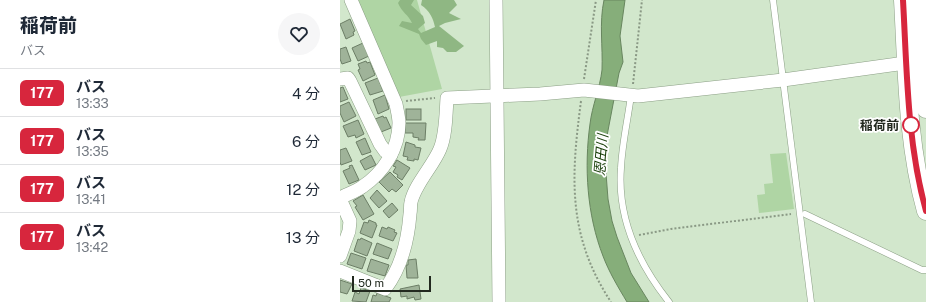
<!DOCTYPE html>
<html lang="ja">
<meta charset="utf-8">
<style>
:root{--surface:#fff;--page:#f6f6f7;--text:#1f2937;--muted:#747a83;--line:#e0e1e3}
body{margin:0;font-family:"Public Sans","Noto Sans JP",sans-serif;background:var(--page);color:var(--text);height:100vh;display:flex;flex-direction:column;font-size:15px;white-space:nowrap}
*{box-sizing:border-box;margin:0}
p{font-size:13px;color:var(--muted)}
.icon{flex:none;width:22px;height:22px;fill:none;stroke:currentColor;stroke-width:2;stroke-linecap:round;stroke-linejoin:round}
.map{position:relative;flex:1;overflow:hidden}
.panel{display:flex;flex-direction:column;background:var(--surface);width:340px}
.panel>*{flex:none}
.badge{padding:0 8px;border-radius:6px;font-size:14px;line-height:26px}
.scale{position:absolute;left:12px;bottom:10px;width:79px;box-sizing:border-box;padding-left:4px;border:2px solid #22291f;border-top:0;font-size:11px;line-height:14px;white-space:nowrap;color:#22291f;-webkit-text-stroke:3px #fff;paint-order:stroke}
.map>.badge{position:absolute;translate:-50% -50%;box-shadow:0 0 0 2px #fff}
.round{display:grid;place-items:center;flex:none;width:42px;height:42px;border-radius:21px;background:var(--page)}
.headline{display:flex;align-items:center;justify-content:space-between;height:68px;padding:0 20px}
h1{font-size:19px;font-weight:800;line-height:30px}
ul{padding:0;list-style:none}
li{display:flex;align-items:center;gap:12px;height:48px;padding:0 20px;border-top:1px solid var(--line)}
li div{flex:1}
li b{display:block;font-size:15px}
li em{font-style:normal}
li .badge{min-width:44px;font-weight:700;text-align:center}
main{display:flex;flex:1;min-height:0}
.map>svg:first-child{display:block}
.green{fill:#afd5a4}
.forest{fill:#8fb783}
.water{fill:#86ae7a;stroke:#68865f}
.building{fill:#9fb399;stroke:#6c7e66}
.lines{fill:none;stroke-linecap:round;stroke-linejoin:round}
.lane-casing{stroke:#8b9f85;stroke-width:7}
.street-casing{stroke:#8b9f85;stroke-width:14}
.secondary-casing{stroke:#8b9f85;stroke-width:19}
.path{stroke:#8a9985;stroke-width:2;stroke-dasharray:2 2;stroke-linecap:butt}
.lane{stroke:#fff;stroke-width:6}
.street{stroke:#fff;stroke-width:13}
.secondary{stroke:#fff;stroke-width:18}
.line-casing{stroke:#fff;stroke-width:9}
.line{stroke:#d7263d;stroke-width:6}
.stop-dot{fill:#fff;stroke:#d7263d;stroke-width:2}
.labels{text-anchor:middle;stroke-width:3.5;stroke-linejoin:round;paint-order:stroke}
.stop-label{font-size:13px;font-weight:bold;fill:#22291f;stroke:#fff;text-anchor:end}
.water-label{font-size:14px;font-style:italic;fill:#173d07;stroke:#fff}
</style>
<main>
<section class="panel">
<div class="headline"><div><h1>稲荷前</h1><p>バス</p></div><a class="round"><svg class="icon" aria-label="heart" viewBox="0 0 24 24"><path d="M12 20l-8-8c-3-5 5-10 8-4 3-6 11-1 8 4z"/></svg></a></div>
<ul>
<li><span class="badge" style="background:#d7263d;color:#fff">177</span><div><b>バス</b><p>13:33</p></div><em>4 分</em></li>
<li><span class="badge" style="background:#d7263d;color:#fff">177</span><div><b>バス</b><p>13:35</p></div><em>6 分</em></li>
<li><span class="badge" style="background:#d7263d;color:#fff">177</span><div><b>バス</b><p>13:41</p></div><em>12 分</em></li>
<li><span class="badge" style="background:#d7263d;color:#fff">177</span><div><b>バス</b><p>13:42</p></div><em>13 分</em></li>
</ul>
</section>
<div class="map">
<svg width="586" height="302" viewBox="0 0 586 302">
<rect width="100%" height="100%" fill="#d2e7cc"/>
<!-- green -->
<g class="green">
<path d="M17,0H77L102,89L59,97Z"/>
<path d="M446,153L454,209L419,213L417,195L425,194L424,184L433,183L430,154Z"/>
</g>
<!-- forest -->
<path class="forest" d="M60,0H74L71,5L83,16L85,23L78,29L81,33L95,27C93,18 90,11 81,5L82,0H114L117,5L109,13L121,19L105,23L99,26L124,46L116,52H107L103,48L97,47V41L86,45L81,39L79,34L59,26L62,21L72,23C68,14 62,13 58,3Z"/>
<!-- water -->
<path class="water" d="M264,0H285L280,36L283,62L279,73L266,141L265,160L268,199L272,221L277,237L291,273L309,302H287C278,287 269,272 263,256C247,215 244,167 250,124C252,106 260,88 262,70C263,47 259,23 264,0Z"/>
<!-- building -->
<g class="building">
<path d="M10,19L15,31L13,32L14,35L6,39L0,24Z"/>
<path d="M23,43L29,56L18,61L12,48Z"/>
<path d="M6,47L11,61L2,64L0,59V49Z"/>
<path d="M26,61L27,63L30,62L35,75L23,81L18,70L20,69L18,64Z"/>
<path d="M38,78L43,91L30,95L25,83Z"/>
<path d="M3,87L8,99L0,102V88Z"/>
<path d="M45,95L49,109L38,114L33,100Z"/>
<path d="M9,102L16,116L4,122L0,113V106Z"/>
<rect x="66" y="109" width="15" height="11"/>
<path d="M43,116L44,118L46,117L51,128L41,132L35,119Z"/>
<path d="M18,120L24,134L16,138L15,135L8,137L3,126Z"/>
<path d="M65,123H86L85,140H78L79,138L73,137V133H65Z"/>
<path d="M25,138L31,152L22,155L16,142Z"/>
<path d="M66,142L75,145V147L81,148L78,160L74,159V161L67,160L68,157L63,156Z"/>
<path d="M6,148L12,161L1,165L0,162V150Z"/>
<path d="M31,155L36,165L25,170L20,161Z"/>
<path d="M57,160L70,168L62,180L57,177L58,175L53,172L56,167L53,166Z"/>
<path d="M12,165L19,180L9,184L3,171L10,168L9,166Z"/>
<path d="M50,172L63,185L56,192L52,189L49,192L39,182Z"/>
<path d="M37,190L47,201L39,208L30,198Z"/>
<path d="M23,195L34,214L23,220L15,207L17,206L13,201Z"/>
<path d="M52,203L58,210L49,218L43,211Z"/>
<path d="M29,220L36,223V225H37L32,238L20,233L24,222L28,223Z"/>
<path d="M42,227L47,229L48,227L55,230L54,232L57,233L53,241L39,236Z"/>
<path d="M21,238L32,243L27,256L14,251L18,239L20,240Z"/>
<path d="M37,243L52,249L48,259L33,254Z"/>
<path d="M11,253L26,258L22,269L7,264Z"/>
<path d="M31,259L49,265L45,276L27,271Z"/>
<path d="M76,259L78,278H67L66,265H68V260Z"/>
<path d="M0,280L12,284L7,294L0,292Z"/>
<path d="M79,285L81,299L75,300L74,297L67,299V296L61,297L60,289Z"/>
<path d="M21,288L30,291L26,302L12,301L15,292L19,294Z"/>
<path d="M37,293L51,298L49,302H31L33,295L36,296Z"/>
</g>
<g class="lines">
<defs>
<g id="lane">
<path d="M433,0L471,302"/>
<path d="M291,95C288,119 282,144 281,168C277,219 298,263 329,302"/>
<path d="M465,214L582,270H586"/>
</g>
<g id="street">
<path d="M156,0L159,302"/>
<path d="M0,79L8,78L10,81L40,144L45,151L51,155"/>
<path d="M0,198C7,194 15,192 22,187C43,173 59,149 59,123C59,117 57,110 56,104L11,0"/>
<path d="M0,199L10,221L9,231L0,256"/>
<path d="M0,271L45,289C61,268 68,240 70,214C71,210 70,206 71,202C75,184 93,166 100,149C106,135 106,113 107,98L200,94L244,90L298,96L443,80L558,64L574,63"/>
</g>
<g id="secondary">
<path d="M563,0C567,71 567,143 586,211"/>
<path d="M579,0L586,109"/>
</g>
</defs>
<!-- lane casing -->
<use href="#lane" class="lane-casing"/>
<!-- street casing -->
<use href="#street" class="street-casing"/>
<!-- secondary casing -->
<use href="#secondary" class="secondary-casing"/>
<!-- path -->
<g class="path">
<path d="M244,79L256,0"/>
<path d="M293,84L302,0"/>
<path d="M66,101L95,98"/>
<path d="M241,101C231,177 227,235 271,302"/>
<path d="M299,235L331,229L451,214"/>
</g>
<!-- lane -->
<use href="#lane" class="lane"/>
<!-- street -->
<use href="#street" class="street"/>
<!-- secondary -->
<use href="#secondary" class="secondary"/>
</g>
<g class="lines">
<defs>
<path id="line" d="M563,0C567,71 567,142 586,211"/>
</defs>
<!-- line casing -->
<use href="#line" class="line-casing"/>
<!-- line -->
<use href="#line" class="line"/>
</g>
<!-- markers -->
<circle class="stop-dot" cx="571" cy="125" r="8"/>
<g class="labels">
<!-- stop labels -->
<g class="stop-label">
<text x="559" y="130">稲荷前</text>
</g>
<!-- water labels -->
<g class="water-label">
<text transform="translate(261 155) rotate(-85)" y="5">恩田川</text>
</g>
</g>
</svg>
<div class="scale">50 m</div>
</div>
</main>
